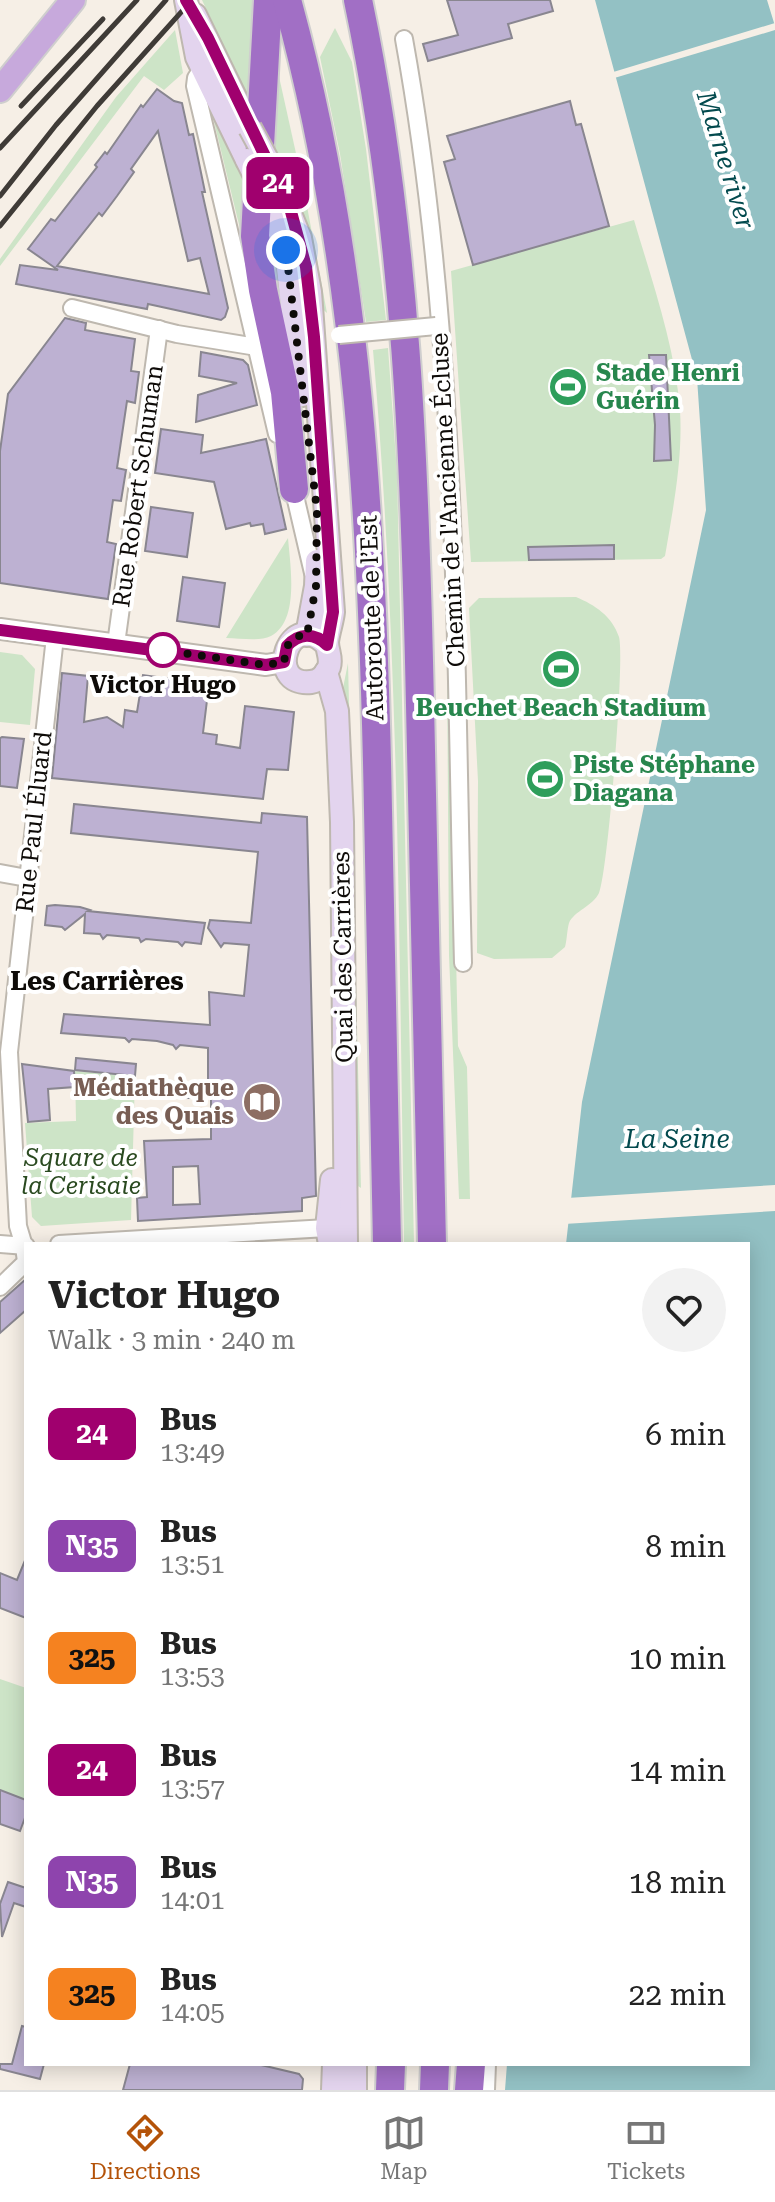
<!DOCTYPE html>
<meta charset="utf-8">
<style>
:root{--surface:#fff;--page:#f2f2f2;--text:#222;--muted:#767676;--line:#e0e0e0;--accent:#b45309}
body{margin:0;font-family:"Roboto Serif",serif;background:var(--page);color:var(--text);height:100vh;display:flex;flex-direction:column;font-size:30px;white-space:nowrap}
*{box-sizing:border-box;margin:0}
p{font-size:26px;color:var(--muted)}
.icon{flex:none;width:44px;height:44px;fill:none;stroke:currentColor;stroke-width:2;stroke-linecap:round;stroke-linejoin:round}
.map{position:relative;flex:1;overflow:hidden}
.details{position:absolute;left:24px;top:1242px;width:726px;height:824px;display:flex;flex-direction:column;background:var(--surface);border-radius:0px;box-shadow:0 4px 20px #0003}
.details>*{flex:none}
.badge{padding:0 16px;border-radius:12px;font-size:28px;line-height:52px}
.you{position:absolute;width:40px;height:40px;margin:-20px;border:6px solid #fff;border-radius:50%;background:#1a73e8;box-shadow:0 0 0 12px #1a73e833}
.map>.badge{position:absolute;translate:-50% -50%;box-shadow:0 0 0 4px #fff}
.round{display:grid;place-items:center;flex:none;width:84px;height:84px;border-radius:42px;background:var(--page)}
.overview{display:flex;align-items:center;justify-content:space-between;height:136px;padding:0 24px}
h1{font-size:38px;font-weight:700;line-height:60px}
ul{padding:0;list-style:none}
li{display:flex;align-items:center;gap:24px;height:112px;padding:0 24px}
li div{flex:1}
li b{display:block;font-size:30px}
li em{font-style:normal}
li .badge{min-width:88px;font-weight:700;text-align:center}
.tabs{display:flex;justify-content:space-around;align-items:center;height:112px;border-top:2px solid var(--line);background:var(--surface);font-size:22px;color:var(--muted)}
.tabs a{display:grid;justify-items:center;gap:4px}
.tabs .on{color:var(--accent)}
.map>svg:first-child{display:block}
.green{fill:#cde4c7}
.water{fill:#93c1c4}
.pier{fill:#f6efe6}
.building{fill:#bdb1d2;stroke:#898690;stroke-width:2;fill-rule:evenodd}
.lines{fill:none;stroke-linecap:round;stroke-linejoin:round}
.minor-casing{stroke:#beb8af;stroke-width:20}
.tertiary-casing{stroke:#beb8af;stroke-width:24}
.secondary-casing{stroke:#beb8af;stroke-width:26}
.primary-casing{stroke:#cfcece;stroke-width:28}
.motorway-casing{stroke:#cfcece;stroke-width:32}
.minor{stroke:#fff;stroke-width:16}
.tertiary{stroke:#fff;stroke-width:20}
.secondary{stroke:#e3d4ee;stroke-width:22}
.primary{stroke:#c7a9dc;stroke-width:24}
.motorway{stroke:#a16fc5;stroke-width:28}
.rail{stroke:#3f3b37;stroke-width:5}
.minor-bridge-casing{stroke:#beb8af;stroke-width:20;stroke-linecap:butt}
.secondary-bridge-casing{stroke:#beb8af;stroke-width:26;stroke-linecap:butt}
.minor-bridge{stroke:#fff;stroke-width:16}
.secondary-bridge{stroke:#e3d4ee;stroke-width:22}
.line-casing{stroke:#fff;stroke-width:18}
.line{stroke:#a0006e;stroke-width:12}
.walk{stroke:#0e0b08;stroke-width:8;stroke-dasharray:0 14.4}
.stop-dot{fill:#fff;stroke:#a0006e;stroke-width:4}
.labels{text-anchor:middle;stroke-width:8;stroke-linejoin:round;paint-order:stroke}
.leisure-label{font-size:24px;font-weight:bold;fill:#27864d;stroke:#fff;text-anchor:start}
.street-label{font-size:24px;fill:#0e0b08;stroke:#fff}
.stop-label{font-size:24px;font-weight:bold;fill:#0e0b08;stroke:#fff}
.education-label{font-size:24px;font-weight:bold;fill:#785e54;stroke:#fff;text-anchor:end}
.park-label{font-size:24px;font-style:italic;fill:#2a4a20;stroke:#fff}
.water-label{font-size:26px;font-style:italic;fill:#034a4e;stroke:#fff}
.neighbourhood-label{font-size:26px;font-weight:bold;fill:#0e0b08;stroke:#fff}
</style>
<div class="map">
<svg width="775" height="2090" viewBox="0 0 775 2090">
<rect width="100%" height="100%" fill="#f6efe6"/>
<!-- green -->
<g class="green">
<path d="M202,0H258L256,116Z"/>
<path d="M335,28L352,62L366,149L386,320L366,322L340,154L320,57Z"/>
<path d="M175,30L183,73L164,90L144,76L0,266V259L116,97Z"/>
<path d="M273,65L278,72L303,185L327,313L318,305L271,147Z"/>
<path d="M205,85L250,177L252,278Z"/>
<path d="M634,220C652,281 675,346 680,410C683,459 673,509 665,556L661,559L471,562L451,271Z"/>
<path d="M388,348L397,473L414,1244H404C399,946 399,647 373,350Z"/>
<path d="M288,538C290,564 300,621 271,636C259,642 240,638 226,638Z"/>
<path d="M576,597C595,605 612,616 619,637C625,658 608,871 599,893C593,906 574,911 569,923C567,930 567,940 565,947L552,958L494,959L477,953L478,781L469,608L479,598Z"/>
<path d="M447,651L451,724L458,1046L467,1067L470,1199H459L449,955Z"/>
<path d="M0,652L22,655L35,669L30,725L0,722Z"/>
<path d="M348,663L361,1188L355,1184L337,718Z"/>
<path d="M75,1071L135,1076L131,1220L41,1226L32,1217L25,1123L76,1121Z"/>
<path d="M0,1679L26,1688V1800L0,1790Z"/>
</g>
<!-- water -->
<path class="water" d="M595,0H767L775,26V2090H505L507,2064H748V1244H566L582,1102L706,510L697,378Z"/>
<!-- pier -->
<g class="pier">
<path d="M775,23V30L611,79L610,73Z"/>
<path d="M775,1185V1211L564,1224L567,1198Z"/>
</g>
<!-- building -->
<g class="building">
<path d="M447,0H550L553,11L508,24L512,38L428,61L423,44L458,35Z"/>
<path d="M157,89L174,101L182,103L189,135L193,134L205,192H202L228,308L225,317L221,320L148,304L147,309L16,284L20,265L58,270L28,249L51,219L55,221L97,167L95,165L105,152L107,154L141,105L143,107ZM158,131L188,261L200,258L209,294L57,266L99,213L102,216L117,196L134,172L131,169Z"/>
<path d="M570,101L576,125L581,124L609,226L473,265L444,162L455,159L447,136Z"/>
<path d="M65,318L86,323L85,330L135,339L131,371L139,372L135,403L127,401L117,468L126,470L121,501L113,500L107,542L116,544L108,599L0,583V451L8,394Z"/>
<path d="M201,352L243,360L248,365L257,405L196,422L198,395L237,383L199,376Z"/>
<path d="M649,355H666L671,460L654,461L655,425Z"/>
<path d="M161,429L203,435L201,453L266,439L286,529L265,534L263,524L251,526L250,523L226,529L214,482L155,473Z"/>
<path d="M151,507L193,513L187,557L145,551Z"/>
<path d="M614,545V559L529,560L528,547Z"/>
<path d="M183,577L225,583L219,627L177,621Z"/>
<path d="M62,673L88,676L84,722L107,717L123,727L125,710L137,712L143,675L209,684L203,733L217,735L216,744L240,748L245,706L294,712L288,770L267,769L263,799L52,778Z"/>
<path d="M2,737L24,739L17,788L0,786V738Z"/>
<path d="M74,804L261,823L262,813L307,817L316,1196L302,1198V1211L138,1221L137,1198L147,1197L144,1141L211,1139V1098H137L136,1086L208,1085V1048L180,1045L176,1049L173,1045L157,1041L132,1039L129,1042L125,1038L61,1033L64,1014L210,1025L209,992L244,996L249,945L224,943L221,947L208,928L210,920L251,923L258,852L71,833ZM198,1166L200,1204L173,1205V1167Z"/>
<path d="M55,905L80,907L90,910L88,911L205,923L201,944L185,942L182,946L178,942L146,939L141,942L139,938L107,935L103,939L100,934L84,933L85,914L65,930L62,927L45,925L47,906Z"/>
<path d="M76,1058L136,1064L135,1076L75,1070Z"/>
<path d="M22,1064L74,1071L75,1087L48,1089L50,1120L28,1122Z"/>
<path d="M26,1279V1310L0,1333V1302Z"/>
<path d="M26,1558V1618L0,1608V1573L17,1580Z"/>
<path d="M0,1790L26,1800V1815L20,1831L0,1824Z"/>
<path d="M8,1882L26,1888V1907L14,1903L2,1937L0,1904Z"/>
<path d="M22,2026L26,2027V2064H44L40,2079L0,2069V2064H12Z"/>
<path d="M130,2064H257L299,2074L303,2079L302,2090H123Z"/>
</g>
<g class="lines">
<defs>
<g id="minor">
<path d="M404,39C459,343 455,655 463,963"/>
<path d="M202,69L196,78L195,86L277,434"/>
<path d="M72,308L177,334L257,347"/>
<path d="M292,483L313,573"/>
<path d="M116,644L159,329"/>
<path d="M0,873L27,878"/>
<path d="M0,1244L26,1246"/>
<path d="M59,1244L327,1228"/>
<path d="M0,1287L26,1262L24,1246L18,1226L9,1052L55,637"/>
<path d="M486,2090L487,2064"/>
</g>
<path id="tertiary" d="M0,629L266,665L284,662"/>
<g id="secondary">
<path d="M186,0L197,57L247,160"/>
<path d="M195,15L250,128"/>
<path d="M270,165L300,238L310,292L333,612C332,622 328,632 327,642C327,651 332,658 329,667C326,675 319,681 311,682C263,687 289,605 327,645"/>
<path d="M267,200L286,250L302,395"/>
<path d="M307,635L316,586L317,561"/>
<path d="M326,672L337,711L342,822L346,1244"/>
<path d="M330,1244L327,1228L332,1180"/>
<path d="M333,2090L334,2064"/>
<path d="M355,2090V2064"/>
</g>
<path id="primary" d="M0,90L73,0"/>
<g id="motorway">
<path d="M268,0L255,236L263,290L285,392L294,489"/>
<path d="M287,0C360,264 373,538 378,810C381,955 384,1099 387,1244"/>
<path d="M358,0C407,233 415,468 420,705C424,884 428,1064 432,1244"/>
<path d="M390,2090L391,2064"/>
<path d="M434,2090L435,2064"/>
<path d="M469,2090L471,2064"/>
</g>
</defs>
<!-- minor casing -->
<use href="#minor" class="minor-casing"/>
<!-- tertiary casing -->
<use href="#tertiary" class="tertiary-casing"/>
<!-- secondary casing -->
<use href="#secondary" class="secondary-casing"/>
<!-- primary casing -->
<use href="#primary" class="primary-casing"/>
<!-- motorway casing -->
<use href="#motorway" class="motorway-casing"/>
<!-- minor -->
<use href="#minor" class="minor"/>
<!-- tertiary -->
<use href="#tertiary" class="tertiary"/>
<!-- secondary -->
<use href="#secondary" class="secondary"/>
<!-- primary -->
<use href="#primary" class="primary"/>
<!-- motorway -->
<use href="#motorway" class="motorway"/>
<!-- rail -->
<g class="rail">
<path d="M21,106L103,19"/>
<path d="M0,148L137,0"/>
<path d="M0,196L56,125L166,0"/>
<path d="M0,226L97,106L192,0"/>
</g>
<defs>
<path id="minor-bridge" d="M339,335L436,326"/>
<g id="secondary-bridge">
<path d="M250,128L270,165"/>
<path d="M247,160L267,200"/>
</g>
</defs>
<!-- minor-bridge casing -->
<use href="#minor-bridge" class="minor-bridge-casing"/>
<!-- secondary-bridge casing -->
<use href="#secondary-bridge" class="secondary-bridge-casing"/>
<!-- minor-bridge -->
<use href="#minor-bridge" class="minor-bridge"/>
<!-- secondary-bridge -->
<use href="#secondary-bridge" class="secondary-bridge"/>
</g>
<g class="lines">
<defs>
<path id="line" d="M0,630L266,665L284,662L287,646C299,633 314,632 327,645L333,612L314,337L306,267L290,208L208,38L186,0"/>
</defs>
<!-- line casing -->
<use href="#line" class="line-casing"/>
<!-- line -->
<use href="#line" class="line"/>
<!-- walk -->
<path class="walk" d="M163,650H161L266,665L284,662L287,646L299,636L307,635L316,586L317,511L286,250"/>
</g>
<!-- icons -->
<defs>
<symbol id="stadium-disc" viewBox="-11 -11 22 22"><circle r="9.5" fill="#2e9e5b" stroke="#fff"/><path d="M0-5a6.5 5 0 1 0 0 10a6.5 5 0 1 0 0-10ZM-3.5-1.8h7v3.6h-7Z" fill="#fff"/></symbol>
<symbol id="library-disc" viewBox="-11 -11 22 22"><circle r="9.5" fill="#8d6e63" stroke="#fff"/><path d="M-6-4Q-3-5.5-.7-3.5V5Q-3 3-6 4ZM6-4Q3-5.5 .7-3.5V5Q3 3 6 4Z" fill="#fff"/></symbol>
</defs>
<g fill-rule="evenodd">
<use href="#stadium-disc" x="546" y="365" width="44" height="44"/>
<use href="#stadium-disc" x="539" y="647" width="44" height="44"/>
<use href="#stadium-disc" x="523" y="757" width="44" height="44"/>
<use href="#library-disc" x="240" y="1080" width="44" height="44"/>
</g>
<!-- markers -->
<circle class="stop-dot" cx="163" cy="650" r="16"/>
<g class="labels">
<!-- leisure labels -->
<g class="leisure-label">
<text x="596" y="381">Stade Henri<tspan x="596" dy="28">Guérin</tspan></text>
<text x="561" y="716" text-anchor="middle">Beuchet Beach Stadium</text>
<text x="573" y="773">Piste Stéphane<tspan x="573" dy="28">Diagana</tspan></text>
</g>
<!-- street labels -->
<g class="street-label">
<text transform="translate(138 486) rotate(-82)" y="8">Rue Robert Schuman</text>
<text transform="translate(448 500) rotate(-93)" y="8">Chemin de l'Ancienne Écluse</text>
<text transform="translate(372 618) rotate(-92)" y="8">Autoroute de l’Est</text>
<text transform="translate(34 822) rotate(-84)" y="8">Rue Paul Éluard</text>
<text transform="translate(343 957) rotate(-91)" y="8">Quai des Carrières</text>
</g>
<!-- stop labels -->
<g class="stop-label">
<text x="163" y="693">Victor Hugo</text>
</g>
<!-- education labels -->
<g class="education-label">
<text x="234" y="1096">Médiathèque<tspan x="234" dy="28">des Quais</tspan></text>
</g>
<!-- park labels -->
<g class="park-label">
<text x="81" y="1166">Square de<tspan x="81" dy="28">la Cerisaie</tspan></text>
</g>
<!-- water labels -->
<g class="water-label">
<text transform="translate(726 160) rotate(73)" y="9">Marne river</text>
<text x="677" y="1148">La Seine</text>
</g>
<!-- neighbourhood labels -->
<g class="neighbourhood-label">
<text x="97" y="990">Les Carrières</text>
</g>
</g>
</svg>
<div class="you" style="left:286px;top:250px"></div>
<b class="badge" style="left:278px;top:183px;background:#a0006e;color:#fff">24</b>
<section class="details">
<div class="overview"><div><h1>Victor Hugo</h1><p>Walk · 3 min · 240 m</p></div><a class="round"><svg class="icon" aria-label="heart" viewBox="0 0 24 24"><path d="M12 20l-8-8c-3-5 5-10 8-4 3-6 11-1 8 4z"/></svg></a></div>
<ul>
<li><span class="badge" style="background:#a0006e;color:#fff">24</span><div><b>Bus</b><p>13:49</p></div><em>6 min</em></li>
<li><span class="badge" style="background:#8e44ad;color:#fff">N35</span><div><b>Bus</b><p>13:51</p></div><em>8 min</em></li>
<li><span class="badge" style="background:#f58220;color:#111">325</span><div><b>Bus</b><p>13:53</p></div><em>10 min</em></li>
<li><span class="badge" style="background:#a0006e;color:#fff">24</span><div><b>Bus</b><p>13:57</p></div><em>14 min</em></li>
<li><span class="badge" style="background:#8e44ad;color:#fff">N35</span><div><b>Bus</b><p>14:01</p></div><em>18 min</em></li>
<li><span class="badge" style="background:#f58220;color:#111">325</span><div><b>Bus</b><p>14:05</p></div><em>22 min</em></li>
</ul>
</section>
</div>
<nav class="tabs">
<a class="on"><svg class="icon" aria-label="directions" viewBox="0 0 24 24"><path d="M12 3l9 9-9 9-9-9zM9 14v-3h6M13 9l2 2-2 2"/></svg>Directions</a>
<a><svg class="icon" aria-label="map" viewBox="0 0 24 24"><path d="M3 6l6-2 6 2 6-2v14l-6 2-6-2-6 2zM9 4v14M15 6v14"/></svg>Map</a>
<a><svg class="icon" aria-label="tickets" viewBox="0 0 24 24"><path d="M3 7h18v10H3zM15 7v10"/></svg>Tickets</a>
</nav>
